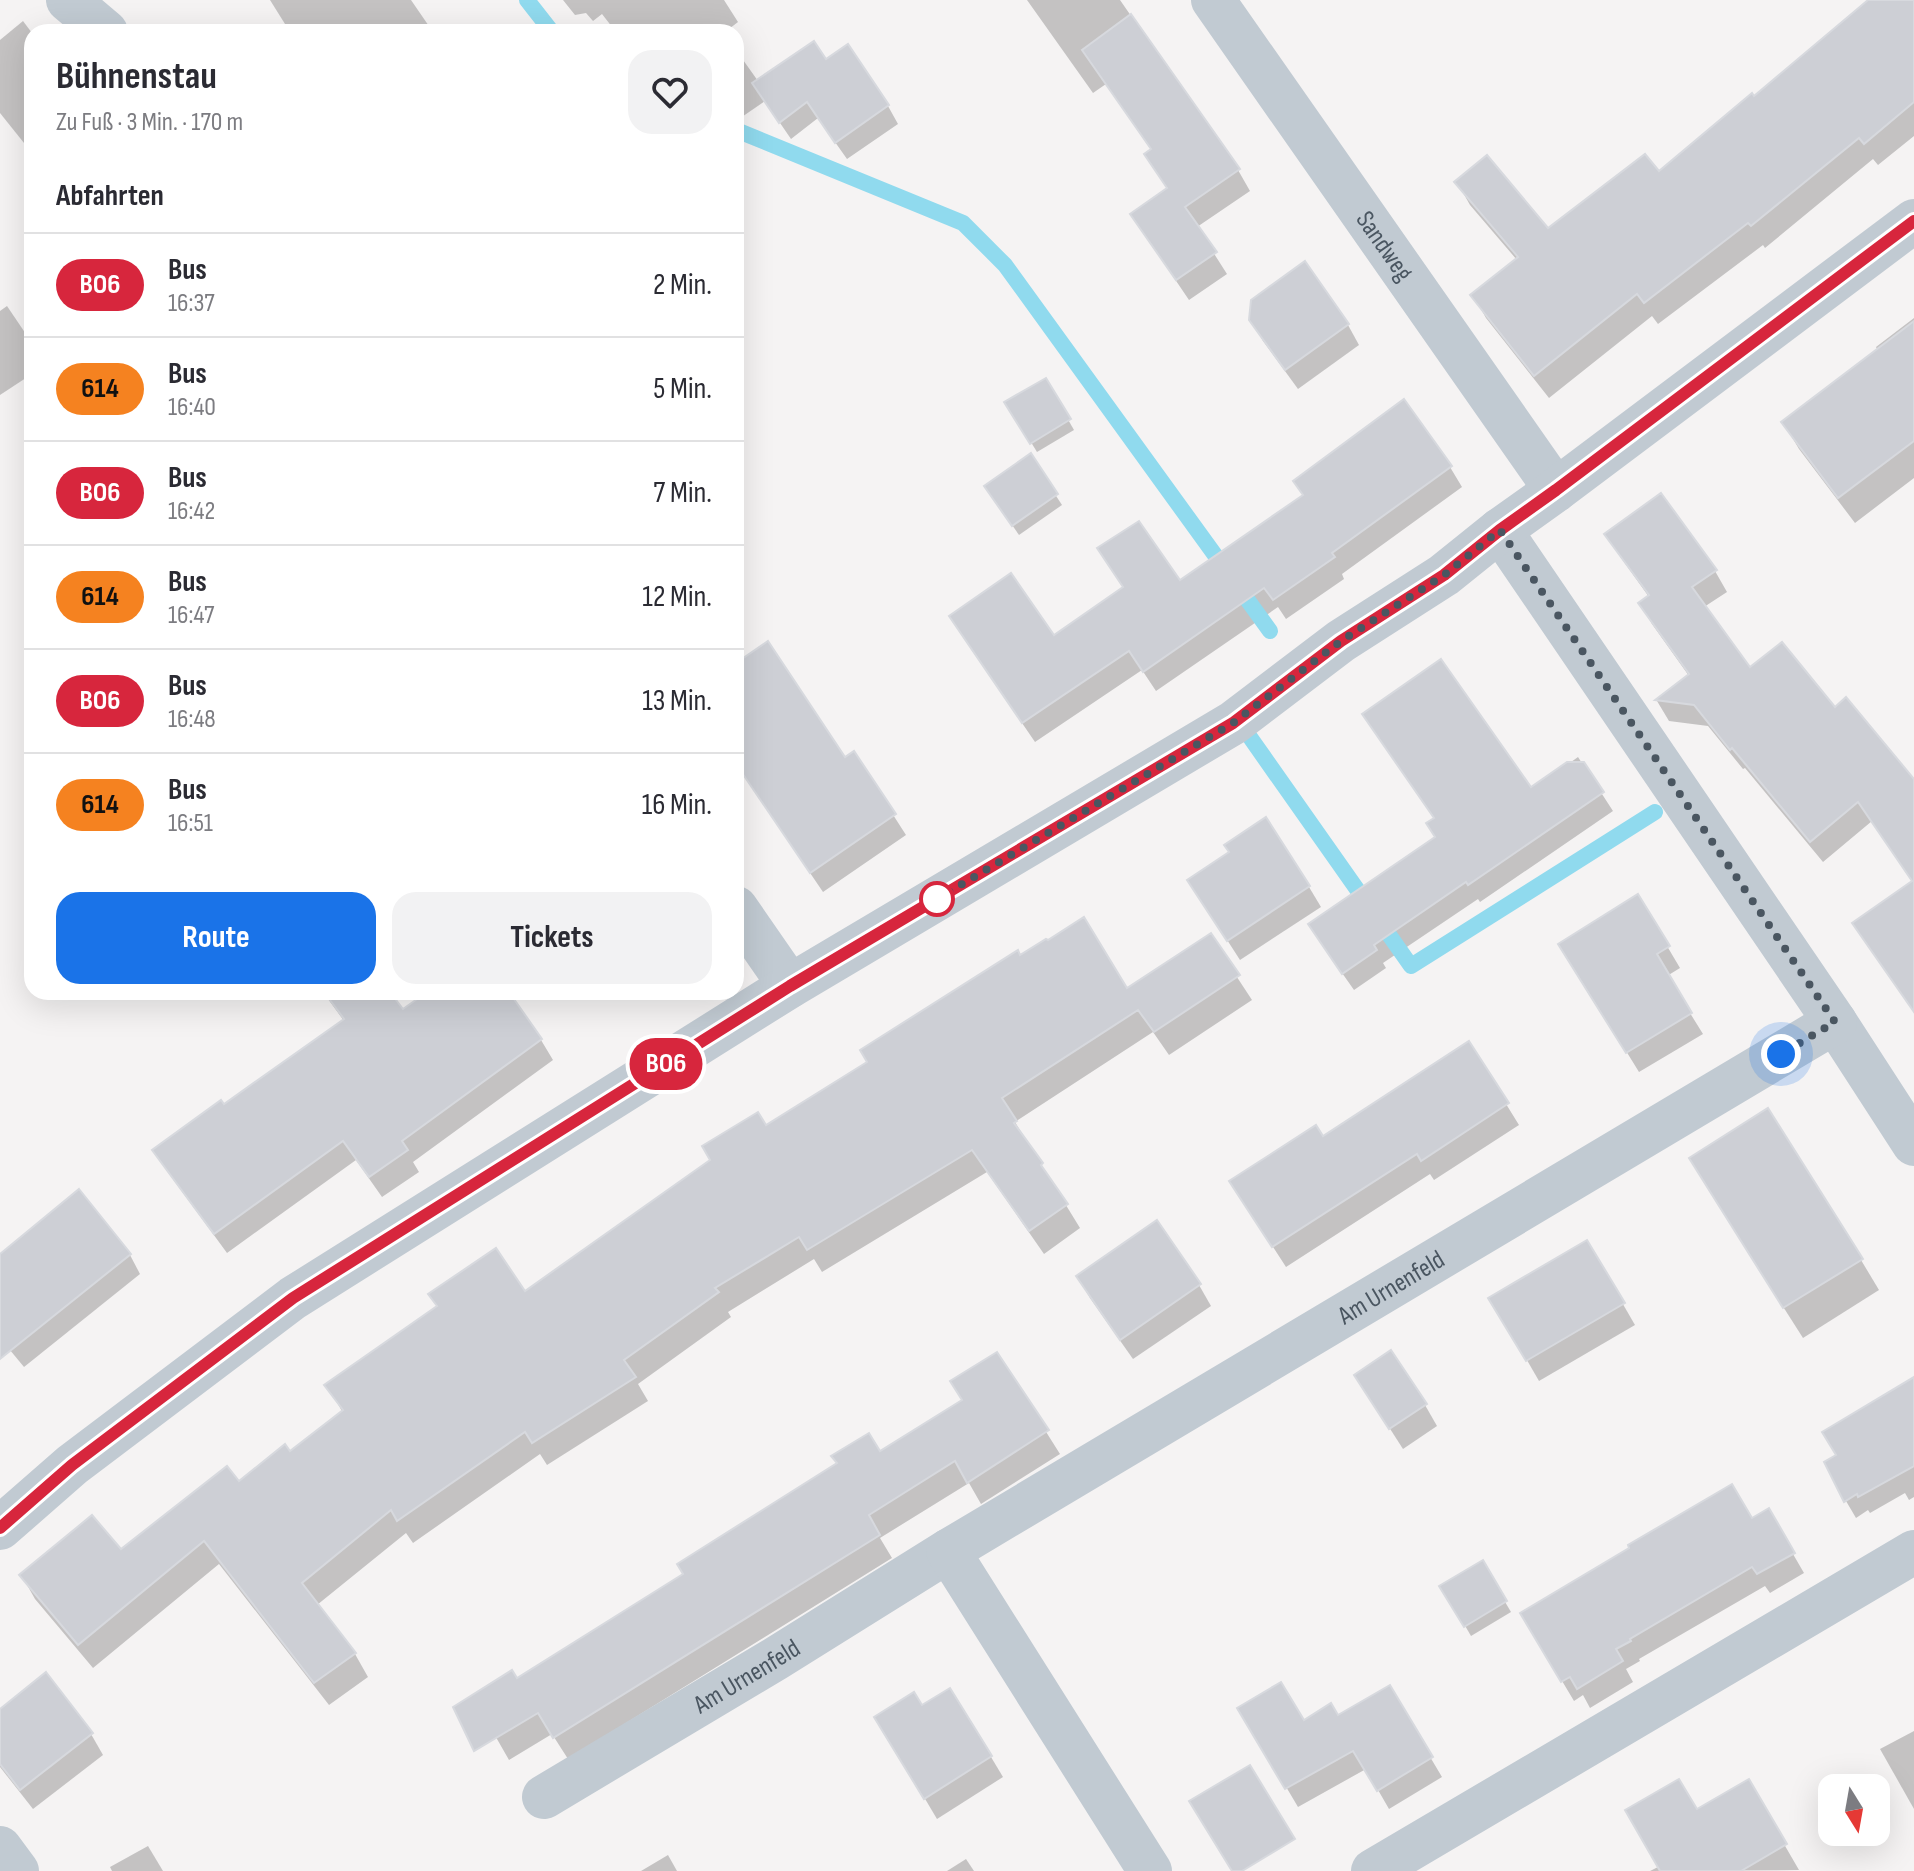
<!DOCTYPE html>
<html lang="de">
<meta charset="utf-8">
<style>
:root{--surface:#fff;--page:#f2f2f3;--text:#2b2b33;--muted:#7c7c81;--line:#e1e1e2;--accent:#1a73e8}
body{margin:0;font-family:"Sofia Sans Condensed",sans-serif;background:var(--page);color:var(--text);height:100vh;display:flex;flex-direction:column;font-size:30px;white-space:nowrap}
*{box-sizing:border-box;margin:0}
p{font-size:26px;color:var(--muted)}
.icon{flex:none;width:44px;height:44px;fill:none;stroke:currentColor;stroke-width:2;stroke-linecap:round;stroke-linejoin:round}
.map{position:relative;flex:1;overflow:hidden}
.panel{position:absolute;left:24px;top:24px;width:720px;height:976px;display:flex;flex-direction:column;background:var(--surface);border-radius:24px;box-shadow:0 8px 32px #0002}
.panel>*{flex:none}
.badge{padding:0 16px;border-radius:26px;font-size:28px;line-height:52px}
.needle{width:52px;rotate:169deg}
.tools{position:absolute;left:1818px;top:1774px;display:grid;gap:16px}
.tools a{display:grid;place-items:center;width:72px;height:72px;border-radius:16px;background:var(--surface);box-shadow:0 8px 32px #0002;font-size:40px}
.you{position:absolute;width:40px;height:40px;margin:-20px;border:6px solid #fff;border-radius:50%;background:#1a73e8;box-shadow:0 0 0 12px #1a73e833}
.map>.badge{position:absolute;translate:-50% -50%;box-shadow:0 0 0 4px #fff}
h2{padding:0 32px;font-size:30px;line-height:72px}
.round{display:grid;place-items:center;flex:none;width:84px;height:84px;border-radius:24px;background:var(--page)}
.overview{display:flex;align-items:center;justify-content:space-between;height:136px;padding:0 32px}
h1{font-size:38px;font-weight:700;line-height:60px}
.action{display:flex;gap:16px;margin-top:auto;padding:16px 32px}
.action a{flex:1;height:92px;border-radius:24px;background:var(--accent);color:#fff;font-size:32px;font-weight:700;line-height:92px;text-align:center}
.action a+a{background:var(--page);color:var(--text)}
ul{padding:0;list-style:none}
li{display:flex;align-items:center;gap:24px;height:104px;padding:0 32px;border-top:2px solid var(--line)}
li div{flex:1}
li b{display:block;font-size:30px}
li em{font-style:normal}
li .badge{min-width:88px;font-weight:700;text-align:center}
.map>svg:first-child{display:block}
.shadow{fill:#0003}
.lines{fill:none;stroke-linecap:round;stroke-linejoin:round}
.stream{stroke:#90daee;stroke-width:16}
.building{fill:#cdcfd5;stroke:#d7d9de;stroke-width:2}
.minor{stroke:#c1cad2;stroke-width:44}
.line-casing{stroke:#fff;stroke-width:18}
.line{stroke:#d7263d;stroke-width:12}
.walk{stroke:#4a5661;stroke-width:8;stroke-dasharray:0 14.4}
.stop-dot{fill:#fff;stroke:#d7263d;stroke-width:4}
.labels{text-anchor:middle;stroke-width:6;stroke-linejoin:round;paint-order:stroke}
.street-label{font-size:26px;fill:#4a5661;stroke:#fff}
</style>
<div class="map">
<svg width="1914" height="1871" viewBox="0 0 1914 1871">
<rect width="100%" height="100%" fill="#f5f3f3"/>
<!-- shadow -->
<g class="shadow">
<path d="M270,0H411L433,32H290Z"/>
<path d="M563,0H724L738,22L725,32H616L602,14L593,21L586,13L575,15Z"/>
<path d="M1027,0H1120L1238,170L1250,191L1197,227L1227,274L1189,300L1145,235L1168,189L1146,155L1152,151L1106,84L1093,93Z"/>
<path d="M1899,0H1914V136L1878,165L1873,159L1765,248L1763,245L1658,324L1652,316L1549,398L1486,318L1473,295L1517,260L1470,205L1457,182L1548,230L1658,174L1754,99Z"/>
<path d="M23,21L32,33V153L0,113V40Z"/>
<path d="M736,50L758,81L826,62L888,106L898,124L847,159L818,118L791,139L765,101L736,121Z"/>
<path d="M7,306L32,343V374L0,395V311Z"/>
<path d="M1914,318V478L1855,523L1799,449L1783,422L1878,351L1876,347Z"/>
<path d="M1251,319L1348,325L1359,345L1298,389L1263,341Z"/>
<path d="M1046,381L1074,430L1037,452L1007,403Z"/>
<path d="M1030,456L1062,505L1019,535L992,496Z"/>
<path d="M1450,467L1462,487L1342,574L1344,579L1286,619L1278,607L1156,691L1142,670L1035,742L963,637L1053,638L1180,583L1304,497L1295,482Z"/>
<path d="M1607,535L1715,571L1727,592L1704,607L1749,670L1834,709L1914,782V1012L1913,883L1872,821L1823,862L1745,768L1743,769L1708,726L1669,721L1657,701L1689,676L1652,624L1640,603L1649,597L1619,555Z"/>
<path d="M736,666L845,760L854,754L906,835L823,892L736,764Z"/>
<path d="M1578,757L1613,811L1480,902L1478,899L1383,963L1386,968L1354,990L1321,943Z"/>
<path d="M1309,887L1321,907L1240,960L1202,901Z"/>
<path d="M1638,897L1680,968L1667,976L1703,1034L1639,1072L1573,965Z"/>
<path d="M1210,936L1252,1000L1169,1055L1153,1032L1015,1122L1080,1228L1044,1254L987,1172L822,1272L814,1259L728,1312L731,1317L638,1384L648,1401L547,1465L540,1454L413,1543L406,1533L317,1605L355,1654L368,1677L329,1705L219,1564L93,1668L35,1599L22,1576L121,1552L290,1453L343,1413L327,1385L525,1294L766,1127L869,1063L1020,957L1126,991Z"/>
<path d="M323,992H387L402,1012L430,992H506L541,1040L553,1060L413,1162L419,1172L382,1197L356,1160L227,1253L167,1171L155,1150L224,1107L344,1021Z"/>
<path d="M1469,1044L1519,1125L1434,1180L1430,1174L1286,1267L1244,1202L1322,1139Z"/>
<path d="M1709,1190L1861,1260L1879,1290L1803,1338Z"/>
<path d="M78,1192L130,1255L140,1274L24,1367L0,1338V1256Z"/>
<path d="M1587,1242L1635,1325L1539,1381L1491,1298Z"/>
<path d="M1078,1277L1199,1285L1211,1306L1133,1359L1090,1298Z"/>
<path d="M997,1354L1060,1454L981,1504L969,1483L880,1538L892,1558L568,1759L552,1734L509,1760L473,1697L516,1681L686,1575L838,1465L879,1454L964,1401Z"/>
<path d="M1914,1393V1497L1909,1500L1905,1493L1870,1513L1868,1510L1856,1518L1846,1501Z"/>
<path d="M1369,1396L1425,1405L1437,1426L1403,1449Z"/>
<path d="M1768,1511L1804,1573L1770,1593L1765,1586L1639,1659L1640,1661L1626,1669L1633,1682L1590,1708L1583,1695L1574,1701L1522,1614L1752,1521Z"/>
<path d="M1482,1563L1511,1612L1471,1636L1442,1586Z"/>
<path d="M1389,1688L1442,1777L1389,1809L1366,1769L1298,1807L1240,1709L1304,1722L1337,1718Z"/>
<path d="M921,1708L991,1757L1003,1777L937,1819L877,1718Z"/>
<path d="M0,1711L91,1734L103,1755L33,1809L0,1767Z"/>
<path d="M1914,1731V1809L1880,1749Z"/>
<path d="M1748,1782L1799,1870L1650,1871L1660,1866L1696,1812Z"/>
<path d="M148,1846L163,1871H112L110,1867Z"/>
<path d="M668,1855L677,1871H641Z"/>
<path d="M966,1859L974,1871H947Z"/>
</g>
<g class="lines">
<!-- stream -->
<g class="stream">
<path d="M527,0L552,32"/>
<path d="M736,130L963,223L1005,265L1270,631"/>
<path d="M1247,733L1411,966L1655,812"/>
</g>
</g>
<!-- building -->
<g class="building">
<path d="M1868,0H1914V102L1864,144L1859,138L1751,226L1748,223L1644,303L1637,294L1534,376L1470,295L1518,257L1454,182L1487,155L1548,228L1645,154L1659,171L1752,93L1754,96Z"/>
<path d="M1131,14L1240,169L1185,207L1217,252L1176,280L1130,214L1167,188L1144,154L1151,149L1082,50Z"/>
<path d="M814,41L826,59L848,44L889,105L835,143L807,102L779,123L752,83Z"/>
<path d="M1305,261L1349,324L1285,370L1249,320L1251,300Z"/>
<path d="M1914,321V441L1838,498L1781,422Z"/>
<path d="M1046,378L1071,419L1030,444L1004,402Z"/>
<path d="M1404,399L1452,466L1332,553L1335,557L1273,600L1264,588L1143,672L1129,651L1022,723L949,616L1011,573L1054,635L1123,587L1097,548L1139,521L1180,580L1303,495L1293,481Z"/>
<path d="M1031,453L1058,494L1012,526L984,486Z"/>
<path d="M1661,493L1717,570L1692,587L1750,667L1782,642L1835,707L1846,697L1914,779V1012L1852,923L1912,881L1858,802L1810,842L1732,748L1730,750L1694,705L1655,700L1689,674L1638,603L1649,595L1604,534Z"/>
<path d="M768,641L845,757L854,751L896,814L810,873L736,764V663Z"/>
<path d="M1441,659L1531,787L1567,762H1584L1604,792L1468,885L1466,882L1374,945L1377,950L1342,974L1308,924L1435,837L1426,823L1434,818L1362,714Z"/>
<path d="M1266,817L1310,886L1227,941L1187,880L1229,852L1224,845Z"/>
<path d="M1638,894L1670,946L1657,954L1692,1013L1626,1053L1558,944Z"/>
<path d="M1084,917L1127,988L1211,933L1240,975L1154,1032L1138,1010L1002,1098L1017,1121L1014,1123L1043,1163L1041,1165L1068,1204L1029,1231L972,1150L807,1250L799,1237L715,1288L719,1292L624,1360L636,1377L532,1443L525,1432L397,1521L391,1510L302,1583L356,1653L314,1683L204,1541L78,1645L19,1575L92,1515L121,1549L227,1466L239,1481L285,1444L290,1451L343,1410L324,1385L437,1306L428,1294L496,1248L525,1291L710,1160L702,1146L758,1112L766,1125L867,1062L860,1050L1018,950L1020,955L1046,939L1048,940Z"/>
<path d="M324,992H390L403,1009L427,992H509L542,1039L402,1141L408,1150L369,1177L343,1141L214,1234L152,1150L221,1100L224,1104L344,1019Z"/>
<path d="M1469,1041L1509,1103L1421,1161L1417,1154L1272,1247L1229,1181L1316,1125L1323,1136Z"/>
<path d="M1768,1108L1863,1259L1783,1308L1689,1158Z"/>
<path d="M79,1189L131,1254L0,1359V1254Z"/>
<path d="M1157,1220L1201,1284L1120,1340L1076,1276Z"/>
<path d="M1587,1240L1625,1303L1526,1361L1488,1298Z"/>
<path d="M1391,1350L1427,1404L1389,1429L1354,1375Z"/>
<path d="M997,1352L1049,1430L967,1483L955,1461L869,1515L880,1535L553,1738L538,1713L474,1751L453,1707L512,1670L517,1678L683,1574L677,1564L837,1463L831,1456L869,1433L880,1451L962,1400L950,1381Z"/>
<path d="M1914,1377V1466L1858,1497L1857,1494L1844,1502L1824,1462L1836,1455L1822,1432Z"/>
<path d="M1732,1484L1752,1518L1769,1508L1795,1553L1757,1574L1752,1567L1630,1639L1631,1641L1616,1649L1623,1661L1577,1689L1570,1677L1561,1682L1520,1613L1629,1548L1628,1545Z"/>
<path d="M1483,1560L1507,1601L1464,1627L1439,1586Z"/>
<path d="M46,1672L93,1733L20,1790L0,1764V1709Z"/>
<path d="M1281,1682L1304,1720L1331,1703L1338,1715L1390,1685L1433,1757L1377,1791L1353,1751L1285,1789L1237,1708Z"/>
<path d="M950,1688L992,1756L924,1799L874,1717L914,1692L922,1705Z"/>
<path d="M1250,1765L1295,1839L1242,1871H1232L1189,1801Z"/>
<path d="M1679,1779L1697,1809L1749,1779L1787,1844L1741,1871H1660L1625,1810Z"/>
</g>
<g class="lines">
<!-- minor -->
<g class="minor">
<path d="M68,0L106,32"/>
<path id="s1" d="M1213,0L1556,490"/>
<path d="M1500,530L1835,1022L1914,1144"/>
<path d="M736,908L790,986"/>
<path d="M0,1528L72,1465L293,1298L790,986L1233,723L1341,641L1444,575L1500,530L1556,490L1914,221"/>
<path id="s2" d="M544,1797L775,1659L948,1551"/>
<path d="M0,1848L17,1871"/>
<path id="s3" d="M1150,1871L948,1551L1835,1022"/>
<path d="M1373,1871L1914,1552"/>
</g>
</g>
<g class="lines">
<defs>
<path id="line" d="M0,1528L72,1465L293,1298L790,986L1233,723L1341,641L1444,575L1500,530L1556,490L1914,221"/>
</defs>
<!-- line casing -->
<use href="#line" class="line-casing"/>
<!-- line -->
<use href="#line" class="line"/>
<!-- walk -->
<path class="walk" d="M937,899L1233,723L1341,641L1444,575L1500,530L1835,1022L1781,1054"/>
</g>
<!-- markers -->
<circle class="stop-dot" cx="937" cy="899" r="16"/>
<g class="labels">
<!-- street labels -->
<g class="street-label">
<text dy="9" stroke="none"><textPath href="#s1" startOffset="300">Sandweg</textPath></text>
<text dy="9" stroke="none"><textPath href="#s3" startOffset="894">Am Urnenfeld</textPath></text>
<text dy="9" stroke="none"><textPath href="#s2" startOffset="236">Am Urnenfeld</textPath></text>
</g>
</g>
</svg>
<div class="tools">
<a><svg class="needle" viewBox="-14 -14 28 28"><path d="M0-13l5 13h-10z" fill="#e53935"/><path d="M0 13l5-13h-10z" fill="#7c7c81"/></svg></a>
</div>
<div class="you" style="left:1781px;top:1054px"></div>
<b class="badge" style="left:666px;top:1064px;background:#d7263d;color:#fff">BO6</b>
<section class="panel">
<div class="overview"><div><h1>Bühnenstau</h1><p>Zu Fuß · 3 Min. · 170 m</p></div><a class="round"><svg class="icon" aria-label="heart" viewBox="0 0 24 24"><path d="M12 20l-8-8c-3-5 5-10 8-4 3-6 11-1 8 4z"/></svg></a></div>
<h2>Abfahrten</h2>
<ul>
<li><span class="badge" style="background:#d7263d;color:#fff">BO6</span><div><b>Bus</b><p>16:37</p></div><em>2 Min.</em></li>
<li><span class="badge" style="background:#f58220;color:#111">614</span><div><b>Bus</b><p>16:40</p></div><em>5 Min.</em></li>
<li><span class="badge" style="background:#d7263d;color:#fff">BO6</span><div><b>Bus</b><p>16:42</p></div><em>7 Min.</em></li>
<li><span class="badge" style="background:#f58220;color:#111">614</span><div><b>Bus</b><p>16:47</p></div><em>12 Min.</em></li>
<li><span class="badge" style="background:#d7263d;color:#fff">BO6</span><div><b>Bus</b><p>16:48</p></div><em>13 Min.</em></li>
<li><span class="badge" style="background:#f58220;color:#111">614</span><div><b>Bus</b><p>16:51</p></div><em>16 Min.</em></li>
</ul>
<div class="action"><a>Route</a><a>Tickets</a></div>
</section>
</div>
